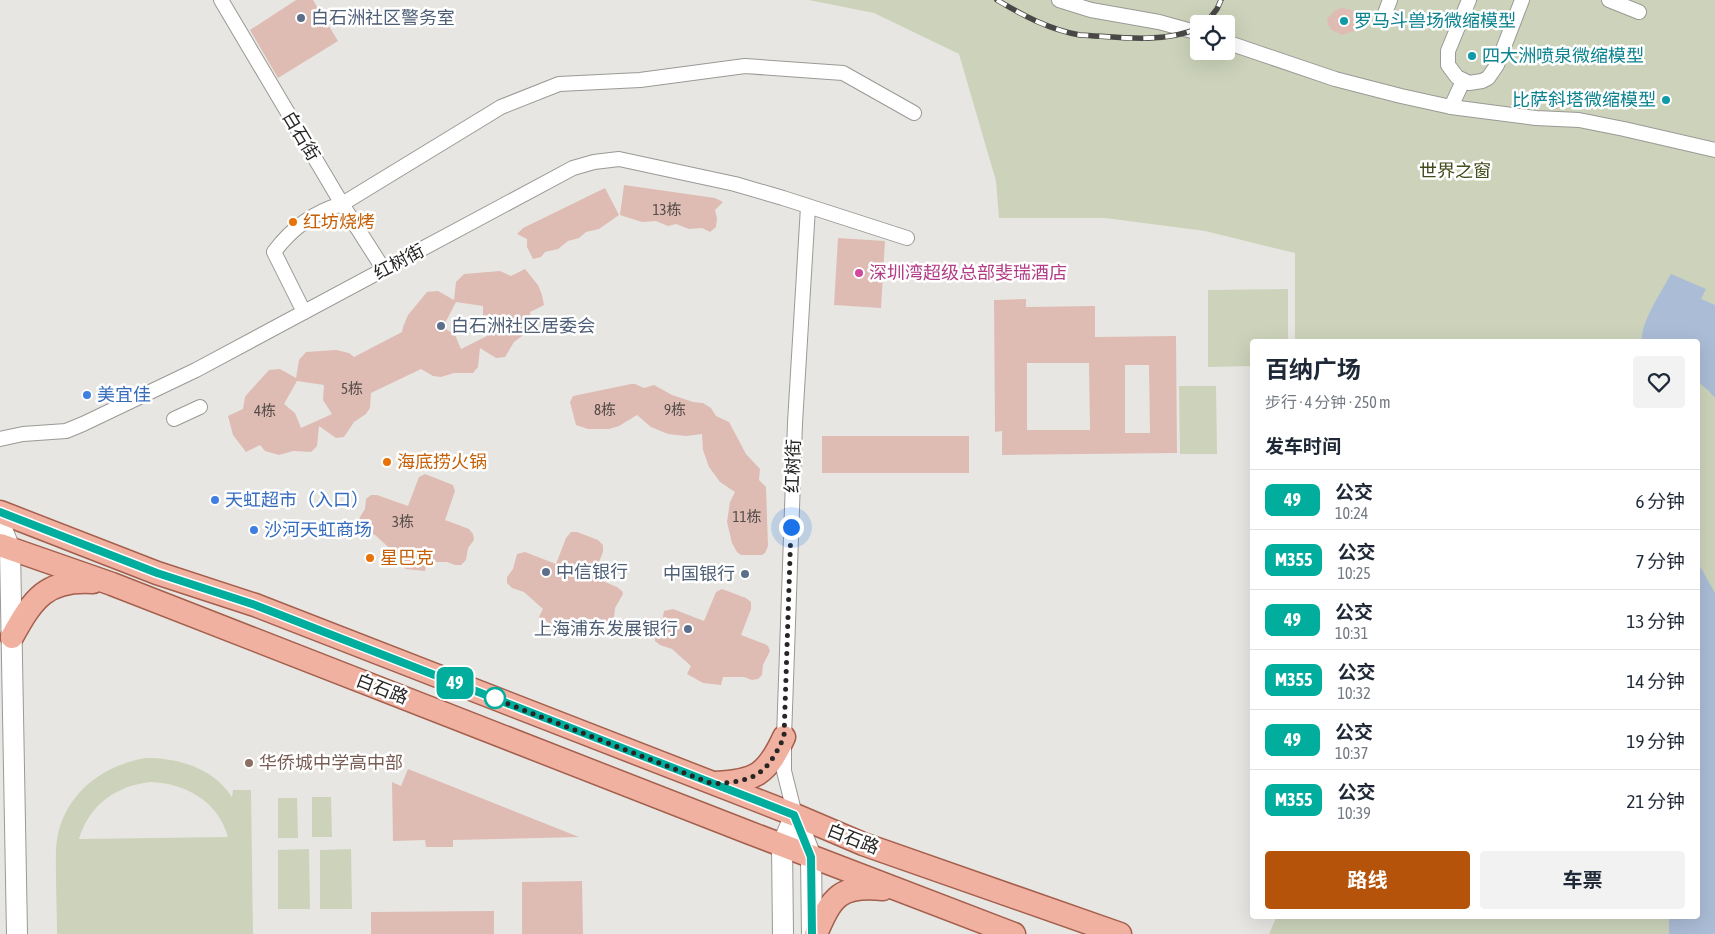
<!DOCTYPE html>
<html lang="zh">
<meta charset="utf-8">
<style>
:root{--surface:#fff;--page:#f2f2f3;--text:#1f2937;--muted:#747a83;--line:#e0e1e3;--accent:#b45309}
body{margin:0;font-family:"Asap Condensed","Noto Sans SC",sans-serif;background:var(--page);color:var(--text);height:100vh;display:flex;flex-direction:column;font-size:19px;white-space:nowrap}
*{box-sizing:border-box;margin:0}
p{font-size:16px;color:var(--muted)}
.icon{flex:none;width:28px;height:28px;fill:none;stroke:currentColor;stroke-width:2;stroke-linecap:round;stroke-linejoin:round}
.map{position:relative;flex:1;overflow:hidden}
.side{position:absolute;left:1250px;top:339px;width:450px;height:580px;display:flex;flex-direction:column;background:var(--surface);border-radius:5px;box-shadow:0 5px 20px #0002}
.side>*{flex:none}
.badge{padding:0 10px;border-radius:8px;font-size:18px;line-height:32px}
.buttons{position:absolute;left:1190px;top:15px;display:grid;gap:10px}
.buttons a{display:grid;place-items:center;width:45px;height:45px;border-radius:5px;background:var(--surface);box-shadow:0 5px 20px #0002;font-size:25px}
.you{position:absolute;width:25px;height:25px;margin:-12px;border:4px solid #fff;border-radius:50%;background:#1a73e8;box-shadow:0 0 0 8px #1a73e833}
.map>.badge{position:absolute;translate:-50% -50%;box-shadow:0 0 0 2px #fff}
h2{padding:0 15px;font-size:19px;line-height:45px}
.round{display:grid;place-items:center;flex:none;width:52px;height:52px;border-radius:5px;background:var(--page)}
.overview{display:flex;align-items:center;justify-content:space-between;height:85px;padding:0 15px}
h1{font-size:24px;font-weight:700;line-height:38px}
.button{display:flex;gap:10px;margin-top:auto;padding:10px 15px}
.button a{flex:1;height:58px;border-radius:5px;background:var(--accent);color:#fff;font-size:20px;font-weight:700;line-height:58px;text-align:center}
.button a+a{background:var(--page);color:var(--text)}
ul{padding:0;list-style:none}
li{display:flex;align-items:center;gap:15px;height:60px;padding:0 15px;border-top:1px solid var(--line)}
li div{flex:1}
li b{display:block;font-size:19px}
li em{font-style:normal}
li .badge{min-width:55px;font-weight:700;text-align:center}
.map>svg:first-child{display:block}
.green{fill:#ccd3ba;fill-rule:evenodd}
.water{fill:#abbcd6}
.building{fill:#debcb4;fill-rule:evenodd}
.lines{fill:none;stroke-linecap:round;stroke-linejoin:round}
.street-casing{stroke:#9a9995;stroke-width:16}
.secondary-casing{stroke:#9a9995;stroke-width:22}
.primary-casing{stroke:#a45f4d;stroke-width:25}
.street{stroke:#fff;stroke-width:14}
.secondary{stroke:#fff;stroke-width:20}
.primary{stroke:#f1b1a1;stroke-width:22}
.rail-casing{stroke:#494846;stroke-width:5.5}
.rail{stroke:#fff;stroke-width:4;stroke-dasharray:11;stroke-linecap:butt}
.line-casing{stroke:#fff;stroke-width:11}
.line{stroke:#01ad9c;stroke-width:8}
.walk{stroke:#272625;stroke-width:5;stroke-dasharray:0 9}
.service-dot{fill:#5c6f8a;stroke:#fff;stroke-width:2}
.culture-dot{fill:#0f9aa8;stroke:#fff;stroke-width:2}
.food-dot{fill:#e8710a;stroke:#fff;stroke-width:2}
.hotel-dot{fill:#d1479c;stroke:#fff;stroke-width:2}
.shop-dot{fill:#3f7fe0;stroke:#fff;stroke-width:2}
.stop-dot{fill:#fff;stroke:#01ad9c;stroke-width:2.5}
.education-dot{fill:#8d6e63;stroke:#fff;stroke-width:2}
.labels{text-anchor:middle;stroke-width:5;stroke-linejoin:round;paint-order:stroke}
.number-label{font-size:15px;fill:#554c49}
.service-label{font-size:18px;fill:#4e5e75;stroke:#fff;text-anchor:start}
.culture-label{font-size:18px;fill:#0d838f;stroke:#fff;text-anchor:start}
.street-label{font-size:18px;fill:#272625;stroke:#fff}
.park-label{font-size:18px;fill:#414b1b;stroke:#fff}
.food-label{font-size:18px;fill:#c56008;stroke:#fff;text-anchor:start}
.hotel-label{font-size:18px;fill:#b23c85;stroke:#fff;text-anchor:start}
.shop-label{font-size:18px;fill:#366cbe;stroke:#fff;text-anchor:start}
.education-label{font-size:18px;fill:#785e54;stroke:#fff;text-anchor:start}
</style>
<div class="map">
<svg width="1715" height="934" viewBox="0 0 1715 934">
<rect width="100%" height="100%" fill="#e8e6e2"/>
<!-- green -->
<g class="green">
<path d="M809,0H1715V934H1269L1277,916H1698V341H1295V253L1205,231L1105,218H999L996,181L959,54L874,13ZM1199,24H1226V51H1199Z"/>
<path d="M1288,289V341H1252V366L1208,367V290Z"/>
<path d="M1179,386H1216L1217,454H1180Z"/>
<path d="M146,758C179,758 213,768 232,797L233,790H251L253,934H57C57,915 56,895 56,876C56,862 55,848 58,834C68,791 104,765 146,758ZM150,782C185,783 218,801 228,837L79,839C89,805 116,786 150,782Z"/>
<path d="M312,797H331L332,837H312Z"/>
<path d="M278,798H297L298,838H278Z"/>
<path d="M309,849L310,909H278V850Z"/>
<path d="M351,849L352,909H320V850Z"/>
</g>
<!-- water -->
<g class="water">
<path d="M1671,274L1706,289L1701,299L1715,305V398L1708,390L1698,382V341H1642C1640,323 1662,291 1671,274Z"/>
<path d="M1698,565L1701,568L1715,593V934H1669V916H1698Z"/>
</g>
<!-- building -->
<g class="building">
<path d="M296,0H313L338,41L278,78L250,30Z"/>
<path d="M1343,8L1354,11L1360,20L1359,26L1354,31L1342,35L1332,30L1328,25L1327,19L1335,10Z"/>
<path d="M624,185L715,198L723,202L715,210L717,218L716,227L710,232L702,228L689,229L676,224L668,226L656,221L642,222L620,215Z"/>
<path d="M605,188L619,215L599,229L586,232L579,238L568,241L558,249L545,252L541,257L533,259L527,247V239L517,234L523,228Z"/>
<path d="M838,238L885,241L881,308L834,305Z"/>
<path d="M525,269L538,285L542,295L544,305L530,312L531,319L526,333L514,342L505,357L496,358L480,348L478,367L473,373H454L441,377L433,376L421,369L371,393L370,408L366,414L354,422L344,437L336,438L319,426L317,446L311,452L293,451L279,455L265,451L260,445L246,452L233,435L228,416L243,409L245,397L249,392L269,370L280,369L296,378L299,360L306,352L336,350L349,353L354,357L402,332L403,327L408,315L427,292L438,291L454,300L456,282L464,274L500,271L511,276ZM456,302L483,306V320L491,334L461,349L455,335L443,327ZM297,381L324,385L323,400L332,414L301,428L295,413L284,404Z"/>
<path d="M1026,299V307L1095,306V337L1176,336L1177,453L1002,455V431L995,432L994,300ZM1027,363H1089L1090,430H1027ZM1125,365H1149L1150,433H1125Z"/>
<path d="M631,384H635L644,388L654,385L672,395L693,402L703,403L711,408L716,416L729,422L746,454L760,469L759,480L766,487L768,546L765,553L762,555H741L737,552L732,543L727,522L730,502L735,492L720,482L709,467L703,450L702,434L686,436L668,434L651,427L637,415L619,426L609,429H588L576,425L570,402L573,396Z"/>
<rect x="822" y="436" width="147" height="37"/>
<path d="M425,474L453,485L455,491L445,520L469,529L473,534L474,540L468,548L466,560L461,565H455L447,562H427L425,571L406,569L390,560L394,552L375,535L363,530L359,526L358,520L365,509L366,499L371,495H377L408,506L419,477Z"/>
<path d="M571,532H577L598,540L603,545V552L593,577L617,587L622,591L623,594L615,608L614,618L610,622H604L596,619H576L574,628L555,626L539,617L543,609L524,592L512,588L507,583V577L513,569L517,554L525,552L556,564L566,538Z"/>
<path d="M722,589L746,598L751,602V609L741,635L765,644L768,646L770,651L763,665L762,675L758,679L752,680L744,677H723L721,685L703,683L687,674L691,666L672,649L660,645L655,641V634L661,627L664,611L673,609L704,621L716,592Z"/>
<path d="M408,769L579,837L453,840V847H426L425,840L393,841L392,782L401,786Z"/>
<path d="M582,881L583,934H522V882Z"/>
<path d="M494,911V934H371V912Z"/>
</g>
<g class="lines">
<defs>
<g id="street">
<path d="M221,0L342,204L384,270"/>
<path d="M1059,0L1091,10L1159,22L1199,33"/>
<path d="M1469,0L1448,51V65L1457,77L1469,83L1482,81L1488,78L1497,65L1522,0"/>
<path d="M1609,0L1639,12"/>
<path d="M1384,16L1390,0"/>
<path d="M1226,42L1335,79L1401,96L1451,107L1536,118L1579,120L1624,129L1715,150"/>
<path d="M1451,107L1463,81"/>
<path d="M304,312L274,252C291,229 314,212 342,204L501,107L559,84L640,80L745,66L843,73L914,113"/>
<path d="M174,419L200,407"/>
<path d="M0,439L23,434L66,431L83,424L196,370L573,168L594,162L619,159L735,184L783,198L907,238"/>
<path d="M795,815L784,771V737L795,423L808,207"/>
</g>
<g id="secondary">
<path d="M0,524L10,549L17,934"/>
<path d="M795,815L811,857L812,934"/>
<path d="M783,934L782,845L795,815"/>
</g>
<g id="primary">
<path d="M0,512L157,573L255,605L795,815L863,844L1120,934"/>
<path d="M0,545L112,584L745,831L1014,934"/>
<path d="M12,637C33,599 46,579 93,582"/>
<path d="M716,783C756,781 767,774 784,737"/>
<path d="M816,934C832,896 840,885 883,889"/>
</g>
</defs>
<!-- street casing -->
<use href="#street" class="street-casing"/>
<!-- secondary casing -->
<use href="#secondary" class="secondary-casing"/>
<!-- primary casing -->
<use href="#primary" class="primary-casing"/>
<!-- street -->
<use href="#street" class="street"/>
<!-- secondary -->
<use href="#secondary" class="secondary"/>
<!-- primary -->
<use href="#primary" class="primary"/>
<defs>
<g id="rail">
<path d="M997,0C1022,15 1050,30 1080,35C1119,37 1162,44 1199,28"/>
<path d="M1205,24L1217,9L1221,0"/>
</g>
</defs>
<!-- rail casing -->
<use href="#rail" class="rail-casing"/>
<!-- rail -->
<use href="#rail" class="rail"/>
</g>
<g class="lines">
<defs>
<path id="line" d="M0,512L157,573L255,605L794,815L811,857L812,934"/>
</defs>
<!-- line casing -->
<use href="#line" class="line-casing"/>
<!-- line -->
<use href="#line" class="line"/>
<!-- walk -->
<path class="walk" d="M495,698H493L713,784C755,781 766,776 784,737L791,527"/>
</g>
<!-- markers -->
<g class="service-dot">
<circle cx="301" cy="18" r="5"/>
<circle cx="441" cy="326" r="5"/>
<circle cx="546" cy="572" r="5"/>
<circle cx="745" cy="574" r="5"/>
<circle cx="688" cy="629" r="5"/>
</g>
<g class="culture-dot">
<circle cx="1344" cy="21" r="5"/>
<circle cx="1472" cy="56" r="5"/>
<circle cx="1666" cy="100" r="5"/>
</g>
<g class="food-dot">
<circle cx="293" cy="222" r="5"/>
<circle cx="387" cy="462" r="5"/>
<circle cx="370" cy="558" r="5"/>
</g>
<circle class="hotel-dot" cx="859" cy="273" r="5"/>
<g class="shop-dot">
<circle cx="87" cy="395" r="5"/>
<circle cx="215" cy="500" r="5"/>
<circle cx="254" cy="530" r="5"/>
</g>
<circle class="stop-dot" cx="495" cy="698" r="10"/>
<circle class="education-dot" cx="249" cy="763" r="5"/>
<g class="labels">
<!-- number labels -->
<g class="number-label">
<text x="667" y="215">13栋</text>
<text x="352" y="394">5栋</text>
<text x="605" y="415">8栋</text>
<text x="675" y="415">9栋</text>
<text x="265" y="416">4栋</text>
<text x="747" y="522">11栋</text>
<text x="403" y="527">3栋</text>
</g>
<!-- service labels -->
<g class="service-label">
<text x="311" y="24">白石洲社区警务室</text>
<text x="451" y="332">白石洲社区居委会</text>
<text x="556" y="578">中信银行</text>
<text x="735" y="580" text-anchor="end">中国银行</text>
<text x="678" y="635" text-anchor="end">上海浦东发展银行</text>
</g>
<!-- culture labels -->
<g class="culture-label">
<text x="1354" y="27">罗马斗兽场微缩模型</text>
<text x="1482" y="62">四大洲喷泉微缩模型</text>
<text x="1656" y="106" text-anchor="end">比萨斜塔微缩模型</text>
</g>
<!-- street labels -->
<g class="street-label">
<text transform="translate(301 136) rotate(59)" y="6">白石街</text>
<text transform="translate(399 262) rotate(-28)" y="6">红树街</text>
<text transform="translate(793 466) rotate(-88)" y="6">红树街</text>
<text transform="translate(382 689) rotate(21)" y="6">白石路</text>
<text transform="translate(853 839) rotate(21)" y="6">白石路</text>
</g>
<!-- park labels -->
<g class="park-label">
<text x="1455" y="177">世界之窗</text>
</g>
<!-- food labels -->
<g class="food-label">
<text x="303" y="228">红坊烧烤</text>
<text x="397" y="468">海底捞火锅</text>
<text x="380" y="564">星巴克</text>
</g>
<!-- hotel labels -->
<g class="hotel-label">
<text x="869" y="279">深圳湾超级总部斐瑞酒店</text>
</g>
<!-- shop labels -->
<g class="shop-label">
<text x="97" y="401">美宜佳</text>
<text x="225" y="506">天虹超市（入口）</text>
<text x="264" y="536">沙河天虹商场</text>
</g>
<!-- education labels -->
<g class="education-label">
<text x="259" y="769">华侨城中学高中部</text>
</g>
</g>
</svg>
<div class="buttons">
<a><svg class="icon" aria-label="locate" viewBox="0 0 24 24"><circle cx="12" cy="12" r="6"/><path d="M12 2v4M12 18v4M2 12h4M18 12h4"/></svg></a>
</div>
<div class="you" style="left:791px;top:527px"></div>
<b class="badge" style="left:455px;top:683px;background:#01ad9c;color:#fff">49</b>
<section class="side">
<div class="overview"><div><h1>百纳广场</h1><p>步行 · 4 分钟 · 250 m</p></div><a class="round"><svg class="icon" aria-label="heart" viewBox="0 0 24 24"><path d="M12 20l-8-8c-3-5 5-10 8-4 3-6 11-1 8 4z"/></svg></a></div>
<h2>发车时间</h2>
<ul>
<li><span class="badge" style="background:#01ad9c;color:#fff">49</span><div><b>公交</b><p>10:24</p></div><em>6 分钟</em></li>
<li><span class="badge" style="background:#01ad9c;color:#fff">M355</span><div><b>公交</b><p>10:25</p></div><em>7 分钟</em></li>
<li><span class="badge" style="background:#01ad9c;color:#fff">49</span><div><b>公交</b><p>10:31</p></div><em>13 分钟</em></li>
<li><span class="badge" style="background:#01ad9c;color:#fff">M355</span><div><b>公交</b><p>10:32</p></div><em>14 分钟</em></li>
<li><span class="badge" style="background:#01ad9c;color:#fff">49</span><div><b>公交</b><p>10:37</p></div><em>19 分钟</em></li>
<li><span class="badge" style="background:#01ad9c;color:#fff">M355</span><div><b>公交</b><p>10:39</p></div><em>21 分钟</em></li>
</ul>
<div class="button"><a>路线</a><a>车票</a></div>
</section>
</div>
